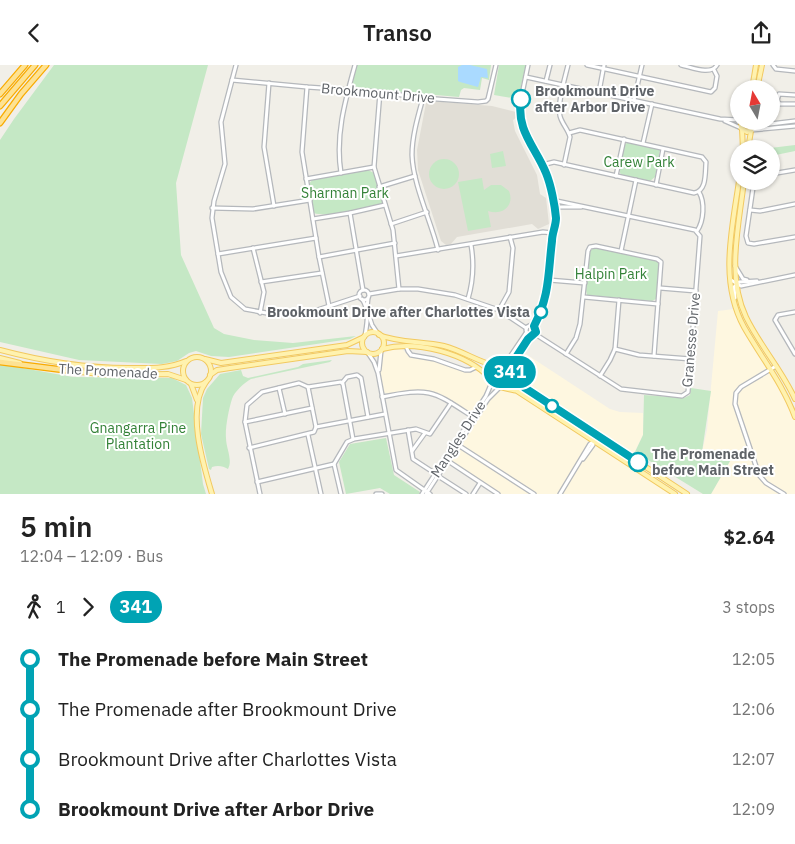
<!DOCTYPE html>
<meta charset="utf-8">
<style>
:root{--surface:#fff;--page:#f2f2f2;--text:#222;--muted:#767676}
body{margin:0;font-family:"IBM Plex Sans",sans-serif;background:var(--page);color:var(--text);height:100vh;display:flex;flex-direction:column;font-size:19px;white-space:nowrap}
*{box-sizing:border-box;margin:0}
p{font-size:16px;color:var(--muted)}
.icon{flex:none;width:28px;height:28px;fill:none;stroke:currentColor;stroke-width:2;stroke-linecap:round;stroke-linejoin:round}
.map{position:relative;height:429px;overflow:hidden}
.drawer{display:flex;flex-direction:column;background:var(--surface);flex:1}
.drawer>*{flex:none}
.badge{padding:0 10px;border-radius:16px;font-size:18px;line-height:32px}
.needle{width:32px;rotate:350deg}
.buttons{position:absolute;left:730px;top:15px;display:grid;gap:10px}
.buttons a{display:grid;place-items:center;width:50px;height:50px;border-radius:50%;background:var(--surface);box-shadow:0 1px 4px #0004;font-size:25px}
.map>.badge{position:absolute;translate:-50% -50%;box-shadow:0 0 0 2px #fff}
.legs{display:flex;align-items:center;gap:8px;height:55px;padding:0 20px;font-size:16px}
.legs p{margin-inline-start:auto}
.head{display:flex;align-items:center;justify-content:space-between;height:85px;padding:0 20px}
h1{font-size:28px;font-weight:600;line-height:38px}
ul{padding:0 20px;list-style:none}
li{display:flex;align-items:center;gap:18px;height:50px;font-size:19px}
li i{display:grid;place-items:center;width:8px;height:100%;margin:0 6px;background:currentColor}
li i::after{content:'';width:12px;height:12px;margin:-6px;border:4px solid;border-radius:50%;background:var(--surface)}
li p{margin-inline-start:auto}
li:first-child i{background:linear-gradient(#0000 50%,currentColor 0)}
li:last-child i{background:linear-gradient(currentColor 50%,#0000 0)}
header{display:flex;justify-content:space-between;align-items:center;height:65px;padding:0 20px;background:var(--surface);font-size:22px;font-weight:600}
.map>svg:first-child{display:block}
.commercial{fill:#fef7e0}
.education{fill:#e1ded6}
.green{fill:#c5e8c5}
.water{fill:#aadaff}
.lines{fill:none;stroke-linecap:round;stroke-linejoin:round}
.minor-casing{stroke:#b5b8bc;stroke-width:5.5}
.major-casing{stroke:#f2c960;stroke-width:6}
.highway-casing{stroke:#f9ab00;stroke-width:7}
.minor{stroke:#fff;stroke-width:3}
.major{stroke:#fff2af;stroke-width:4}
.highway{stroke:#fde293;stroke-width:4.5}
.line-1-casing{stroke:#fff;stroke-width:11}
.line-1{stroke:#00a3b4;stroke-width:8}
.stop-1-dot{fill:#fff;stroke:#00a3b4;stroke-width:2.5}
.labels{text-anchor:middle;stroke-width:4;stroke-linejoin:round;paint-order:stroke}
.stop-label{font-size:14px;font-weight:bold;fill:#5f6368;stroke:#fff;text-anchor:start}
.street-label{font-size:14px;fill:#5f6368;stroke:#fff}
.park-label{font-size:14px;fill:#348238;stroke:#fff}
</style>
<header><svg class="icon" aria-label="back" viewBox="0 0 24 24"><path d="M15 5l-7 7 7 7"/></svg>Transo<svg class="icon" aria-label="share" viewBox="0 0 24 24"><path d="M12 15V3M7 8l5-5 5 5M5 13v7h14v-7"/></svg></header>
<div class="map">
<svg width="795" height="429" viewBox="0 0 795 429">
<rect width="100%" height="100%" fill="#f1efe8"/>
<!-- commercial -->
<g class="commercial">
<path d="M734,244L741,260L776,317L795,352V429H711L733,391L702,387L707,365L718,246Z"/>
<path d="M402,284L410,292L434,296L464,306H478L488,317V322L473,347L468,348L434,327L415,325L389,329L383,327L379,307L381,290L390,285Z"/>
<path d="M523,287L610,344L620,347L643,348V370L633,390L517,313L514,304L515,301Z"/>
<path d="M501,322L513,324L675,429H498L448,396L488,334Z"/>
</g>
<!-- education -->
<path class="education" d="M430,36L492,41L516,47L517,52L513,55L515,66L537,110L540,129L546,133L549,159L538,164L532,159L457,172L451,179L446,180L441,176L418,105L417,85L426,38Z"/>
<!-- green -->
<g class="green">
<path d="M54,0H208L176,118L181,190L214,263L224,269L254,275L293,278L356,271L350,274L229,292L211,291L196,286L189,288L177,296L162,299L79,295L0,277V75L14,54Z"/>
<path d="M357,0H491L489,15L482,13L480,25L464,23L461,25L459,32L354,23L352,17Z"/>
<path d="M499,0H526L518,34L494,30Z"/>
<path d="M628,77L657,82L660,85L655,112L650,116L621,110L619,105L623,81Z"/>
<path d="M795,80V86L771,91V84H761Z"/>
<path d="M503,86L506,101L492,103L490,89Z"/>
<circle cx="444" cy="109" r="15"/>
<path d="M368,105L374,108L382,136V138C370,144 326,153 314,148L308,120L313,114Z"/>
<path d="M482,113L484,125L491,120H501L509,126C515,141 502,151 488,146L491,162L468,166L458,117Z"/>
<path d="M595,182L658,196L660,202L656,234L652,236L587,230L586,225L589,187Z"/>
<path d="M332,295L330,297L251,314C245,317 234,327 232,334C229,343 225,363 226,373C226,383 233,395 228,404C223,401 218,400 212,402L211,405L209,404L201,369L203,333L207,324L220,309L241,305L243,311L248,313L298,302L303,299Z"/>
<path d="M0,299L73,312L172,313L186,320L192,333L203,419L206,429H0Z"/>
<path d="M691,323L711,326L702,387L733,391L711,429H703L635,387L643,370L644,330L684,333L690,330Z"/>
<path d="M386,373L394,410L420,427L419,429H390L380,423L346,429L339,397L350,379Z"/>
</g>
<!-- water -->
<path class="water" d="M462,0H470L487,4L488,13L481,12L478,22L460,17L458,16V2Z"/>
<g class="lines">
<defs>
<g id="minor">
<path d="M236,0L221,57L225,99L214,136L212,153L221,207L231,232L245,244L272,249L308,248L360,231"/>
<path d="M528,0L520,39L521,56L527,73L546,109L556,153L551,177L546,232L534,261"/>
<path d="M587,0L711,27L715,23L717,11L714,5"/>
<path d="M681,0C691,2 711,11 717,0"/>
<path d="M773,0L776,4L795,6"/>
<path d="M526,12L720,54L739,55"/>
<path d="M232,15L307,22L380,27L423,33L478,37L486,36L488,34L496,0"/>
<path d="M546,16L550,0"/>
<path d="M269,18L264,82L274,141"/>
<path d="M307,22L302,87L319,192L329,241"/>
<path d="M380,27L374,102L393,165L399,224"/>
<path d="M599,27L604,0"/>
<path d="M795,30L779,29L777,36L780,39H795"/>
<path d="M423,33C418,51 412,71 412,90C413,120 431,156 438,185"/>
<path d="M634,35L642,0"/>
<path d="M725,56L741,63"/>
<path d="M754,57L770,59L795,56"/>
<path d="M752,65L795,61"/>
<path d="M643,78L652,39"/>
<path d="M542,100L554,97L694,128C707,126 705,108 706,97L702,92L580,65L569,68"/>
<path d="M564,100L570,72C568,64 562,59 560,51C557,38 565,13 568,0"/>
<path d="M341,108C335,71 345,36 355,0"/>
<path d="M771,109L795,105"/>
<path d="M616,111L624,74"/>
<path d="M306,114L374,102"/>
<path d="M754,116L746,171L748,178L754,179L795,172"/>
<path d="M656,120L663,84"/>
<path d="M379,122L415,111"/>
<path d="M212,143L253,144L310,135"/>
<path d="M554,145L560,142H581"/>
<path d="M750,145L760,146L795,139"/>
<path d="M350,148L363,225"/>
<path d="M313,154L350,148L385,140"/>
<path d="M391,159L427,147"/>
<path d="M697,166C704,156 705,137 699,127"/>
<path d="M253,183L264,227L260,248"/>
<path d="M621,186L636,115"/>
<path d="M218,189L316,173"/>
<path d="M396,191L543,167L553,168"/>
<path d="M319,192L395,178"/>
<path d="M735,201L743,214L747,215"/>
<path d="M549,215L585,218"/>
<path d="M731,215L741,221L795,210"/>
<path d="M261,217L322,208"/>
<path d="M660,223L696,226"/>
<circle cx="364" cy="230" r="5"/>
<path d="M369,229L399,224H418L455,230L499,245L526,263"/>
<path d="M584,232L658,239"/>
<path d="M735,233L734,222L739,217L757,216"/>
<path d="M362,234C370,246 367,258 365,271"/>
<path d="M468,234C473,217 474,197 471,180"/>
<path d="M367,243L368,233"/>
<path d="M499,245L509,227L513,183L510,172"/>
<path d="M795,247L778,250L775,255L795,289"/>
<path d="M369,251L372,260L378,269"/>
<path d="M535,269L621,324L682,331L688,327L700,171L695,165L552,135"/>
<path d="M406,281L408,286L411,290L434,294L465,305H470L476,302"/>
<path d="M615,284L639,290L691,294"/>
<path d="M368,288L374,297L378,308L396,405L430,429"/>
<path d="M566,289L576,273L580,259L588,186L590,182L596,181L657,194L661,197L654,291"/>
<path d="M776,301L741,322L736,328L735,339L759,410L766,418L784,429"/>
<path d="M503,302L526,268"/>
<path d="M379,305L381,286"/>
<path d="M510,307C514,292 524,277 536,268L535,262L531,260L527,262L526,265L527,269L531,271"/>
<path d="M600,311L610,295L615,284L619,235"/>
<path d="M342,318L347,312L357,310L361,313L368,352"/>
<path d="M279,323L285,349"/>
<path d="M382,332C431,322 433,326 473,352"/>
<path d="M245,357L312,343"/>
<path d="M316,362L385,349"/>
<path d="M408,365L413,394L436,409"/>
<path d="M308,370L321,429"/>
<path d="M458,380L534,429"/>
<path d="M249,383L314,367L316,362L308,322"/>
<path d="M412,386L425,368"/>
<path d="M583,394L593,380V372L589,365"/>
<path d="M448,396L498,429"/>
<path d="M438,411L466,429"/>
<path d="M257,417L334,399"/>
<path d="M260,429L245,357L247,340L262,327L299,318L308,322L341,317L343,319L353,374"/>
<path d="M341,429L334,399L347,377L354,374L416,364L430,369L451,338"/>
<path d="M376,429H382"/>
<path d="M422,429L486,331L492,317"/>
<path d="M426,429L488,334L500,322"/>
<path d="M473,429L480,418"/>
<path d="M560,429L590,379L596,375H604"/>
</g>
<g id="major">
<path d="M752,24L756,0"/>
<path d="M757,24L762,0"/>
<path d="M741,56V63L747,67L753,63V56"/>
<path d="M742,64L743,84"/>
<path d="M748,84L751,66"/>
<path d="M739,116C732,165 719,216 744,262C761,292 783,319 795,352"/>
<path d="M744,116C739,160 726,210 746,252C760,281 782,305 795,334"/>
<circle cx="373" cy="278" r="11"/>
<path d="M379,270C399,278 423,276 444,281C463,286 480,298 499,302"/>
<path d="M382,284C417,275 466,288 491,314"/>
<path d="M0,285C45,297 91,304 137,303C154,303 170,303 186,296"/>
<circle cx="197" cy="306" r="14"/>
<path d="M0,293L20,298"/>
<path d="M205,294L221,298L347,280L364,272"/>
<path d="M69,306L112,310L168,309L186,315"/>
<path d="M210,310L217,305L230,303L348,286L367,287"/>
<path d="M511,311L525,323L687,429"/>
<path d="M206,317C186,344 203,399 212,429"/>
<path d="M191,319L197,335"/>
<path d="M503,322L510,316L511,311L507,304L499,302C495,304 492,306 491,311C490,324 509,323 517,326L675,429"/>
</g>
<g id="highway">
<path d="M0,29L25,0"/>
<path d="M0,41L35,0"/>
<path d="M0,58L21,29L46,0"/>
<path d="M0,297L72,306"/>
</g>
</defs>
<!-- minor casing -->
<use href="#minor" class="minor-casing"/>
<!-- major casing -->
<use href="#major" class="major-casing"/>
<!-- highway casing -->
<use href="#highway" class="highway-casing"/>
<!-- minor -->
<use href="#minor" class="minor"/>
<!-- major -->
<use href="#major" class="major"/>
<!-- highway -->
<use href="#highway" class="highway"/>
</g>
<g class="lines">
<defs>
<path id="line-1" d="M521,34C516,66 535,81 546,108C551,120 555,141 556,153C556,161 552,168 552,176C548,208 550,230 534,261L536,267L528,274L513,297L510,307L511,311L525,323L638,397"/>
</defs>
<!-- line-1 casing -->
<use href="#line-1" class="line-1-casing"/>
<!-- line-1 -->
<use href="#line-1" class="line-1"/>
</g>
<!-- markers -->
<g class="stop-1-dot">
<circle cx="521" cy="34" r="9"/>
<circle cx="541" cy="247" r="6"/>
<circle cx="552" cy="341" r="6"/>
<circle cx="638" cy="397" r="9"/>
</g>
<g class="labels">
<!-- stop labels -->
<g class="stop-label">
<text x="535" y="31">Brookmount Drive<tspan x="535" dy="16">after Arbor Drive</tspan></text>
<text x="530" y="252" text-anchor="end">Brookmount Drive after Charlottes Vista</text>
<text x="652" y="394">The Promenade<tspan x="652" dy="16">before Main Street</tspan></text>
</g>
<!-- street labels -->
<g class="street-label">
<text transform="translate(378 28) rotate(5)" y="5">Brookmount Drive</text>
<text transform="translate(691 275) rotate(-85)" y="5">Granesse Drive</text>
<text transform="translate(108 306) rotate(3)" y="5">The Promenade</text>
<text transform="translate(458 374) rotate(-57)" y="5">Mangles Drive</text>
</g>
<!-- park labels -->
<g class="park-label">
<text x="639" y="102">Carew Park</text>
<text x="345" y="133">Sharman Park</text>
<text x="611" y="214">Halpin Park</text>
<text x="138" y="368">Gnangarra Pine<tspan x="138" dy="16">Plantation</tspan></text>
</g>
</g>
</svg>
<div class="buttons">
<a><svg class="needle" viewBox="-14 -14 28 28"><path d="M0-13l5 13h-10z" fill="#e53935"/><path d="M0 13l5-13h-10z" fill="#767676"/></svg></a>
<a><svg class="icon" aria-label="layers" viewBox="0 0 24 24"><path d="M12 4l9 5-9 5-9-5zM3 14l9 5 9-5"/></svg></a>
</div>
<b class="badge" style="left:510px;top:307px;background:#00a3b4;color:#fff">341</b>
</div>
<section class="drawer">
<div class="head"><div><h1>5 min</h1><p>12:04 – 12:09 · Bus</p></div><b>$2.64</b></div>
<div class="legs"><svg class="icon" aria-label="walk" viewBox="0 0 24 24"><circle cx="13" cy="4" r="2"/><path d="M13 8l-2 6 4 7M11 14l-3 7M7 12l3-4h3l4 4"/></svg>1<svg class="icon" aria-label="forward" viewBox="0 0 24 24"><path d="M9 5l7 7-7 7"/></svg><b class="badge" style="background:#00a3b4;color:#fff">341</b><p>3 stops</p></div>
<ul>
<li><i style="color:#00a3b4"></i><b>The Promenade before Main Street</b><p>12:05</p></li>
<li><i style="color:#00a3b4"></i><span>The Promenade after Brookmount Drive</span><p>12:06</p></li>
<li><i style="color:#00a3b4"></i><span>Brookmount Drive after Charlottes Vista</span><p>12:07</p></li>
<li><i style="color:#00a3b4"></i><b>Brookmount Drive after Arbor Drive</b><p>12:09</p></li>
</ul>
</section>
